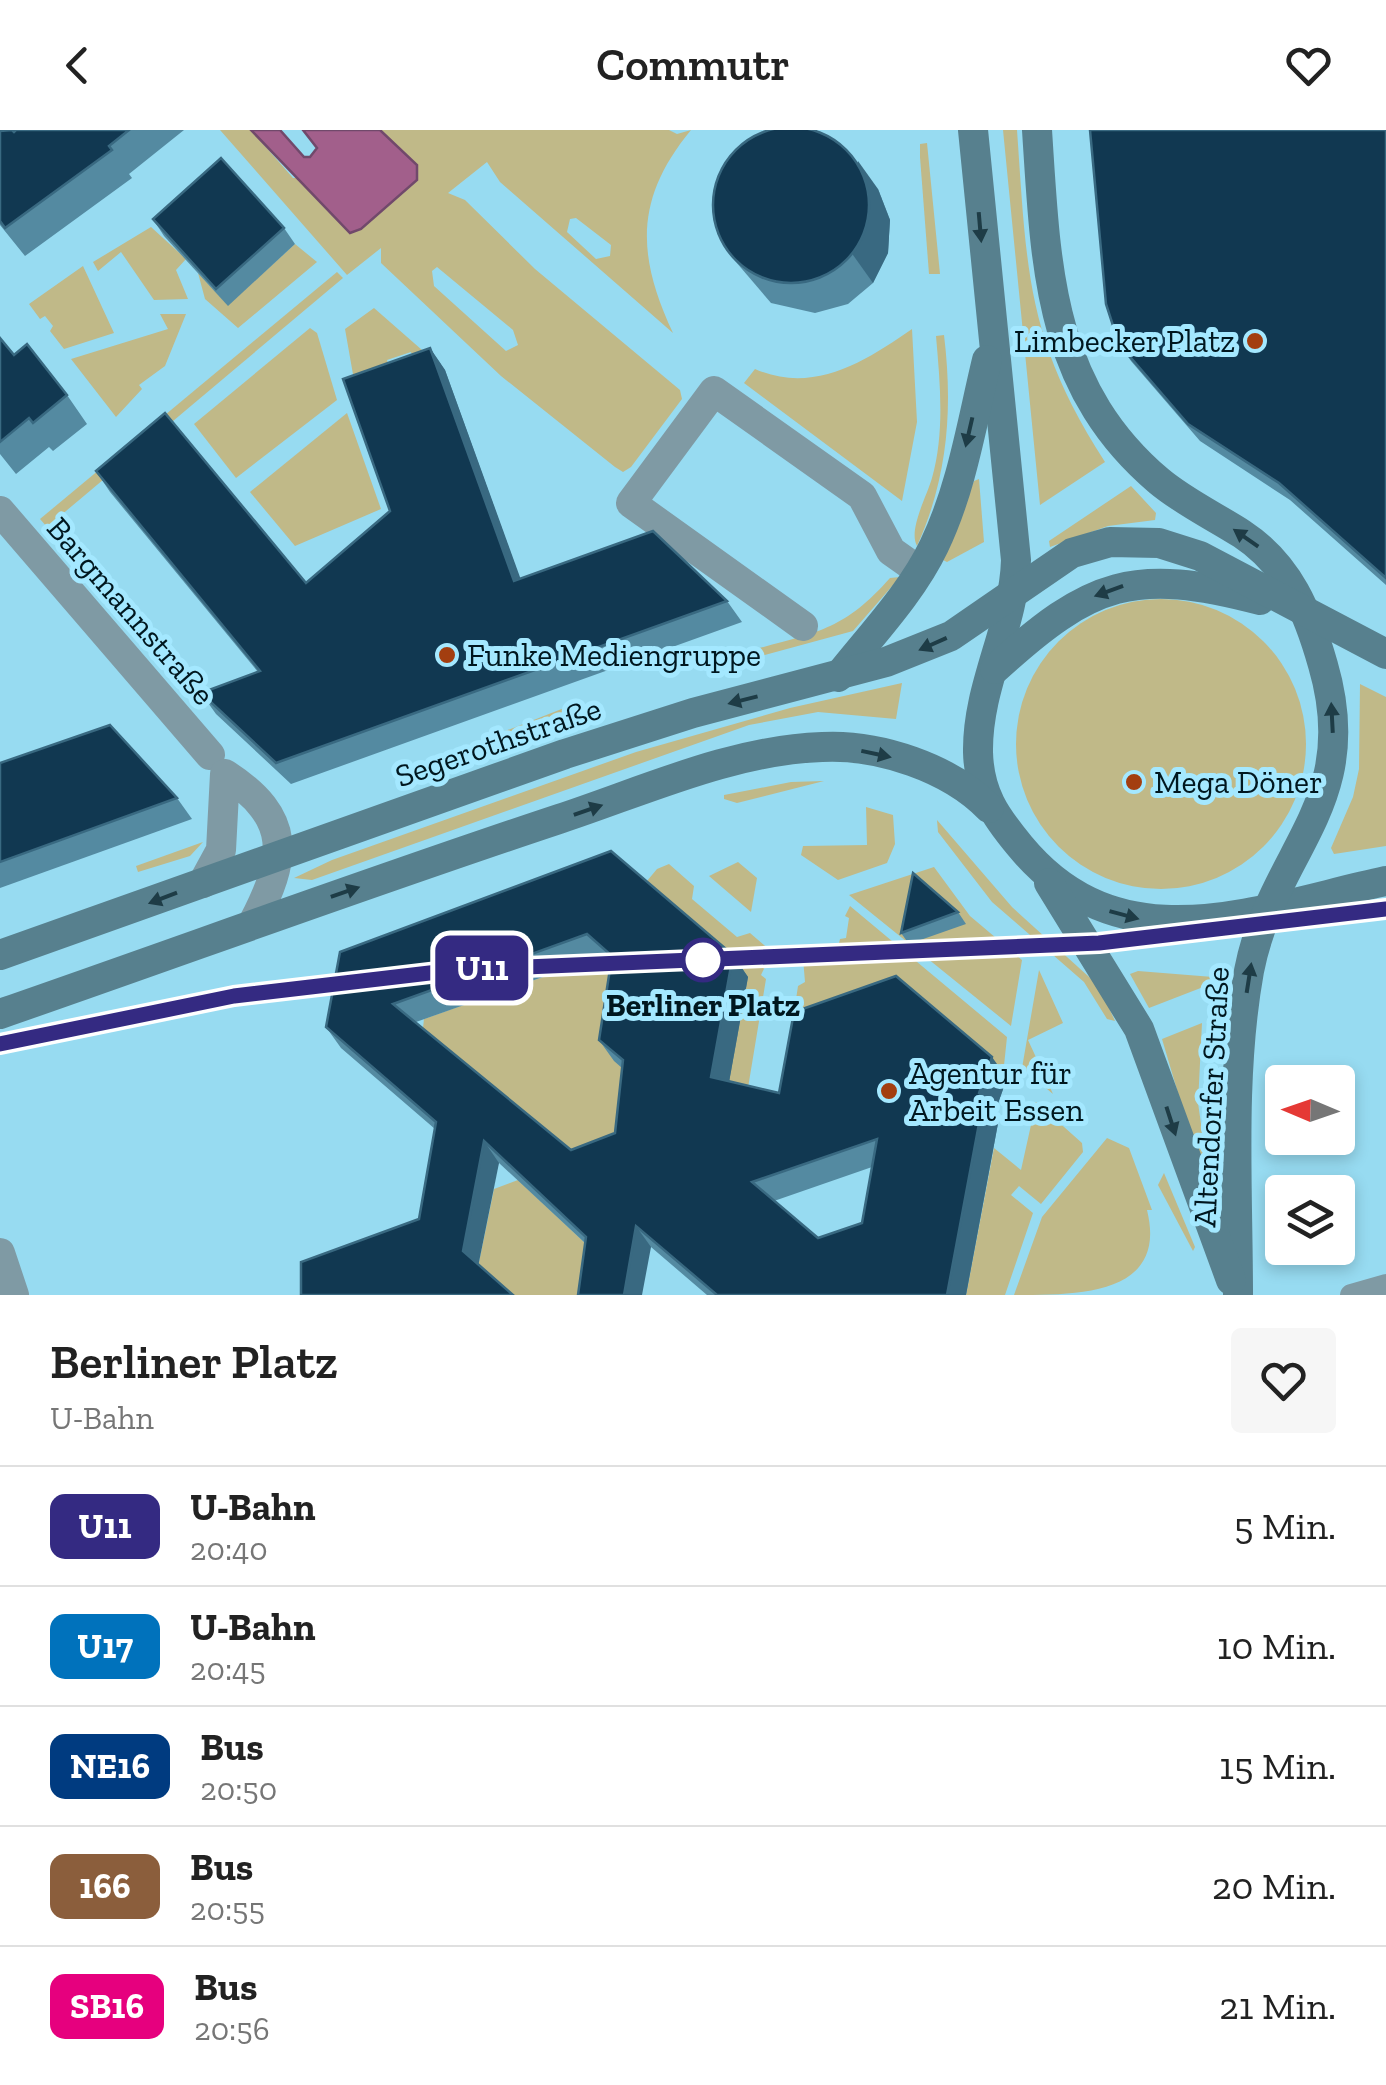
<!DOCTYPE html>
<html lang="de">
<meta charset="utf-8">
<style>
:root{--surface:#fff;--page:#f6f6f6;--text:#222;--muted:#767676;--line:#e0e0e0}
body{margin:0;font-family:"Zilla Slab",serif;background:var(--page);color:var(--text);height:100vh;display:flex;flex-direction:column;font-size:38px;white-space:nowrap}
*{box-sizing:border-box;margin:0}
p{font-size:32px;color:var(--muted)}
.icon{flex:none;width:55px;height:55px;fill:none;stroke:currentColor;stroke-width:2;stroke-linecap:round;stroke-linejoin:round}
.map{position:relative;height:1165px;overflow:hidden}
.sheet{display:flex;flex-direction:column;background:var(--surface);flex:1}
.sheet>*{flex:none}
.badge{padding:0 20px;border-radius:15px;font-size:35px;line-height:65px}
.needle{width:65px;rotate:272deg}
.buttons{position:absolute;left:1265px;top:935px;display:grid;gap:20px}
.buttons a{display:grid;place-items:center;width:90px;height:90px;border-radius:10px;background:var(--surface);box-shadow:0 5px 15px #0003;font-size:50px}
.map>.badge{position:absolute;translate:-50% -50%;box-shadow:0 0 0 5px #fff}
.round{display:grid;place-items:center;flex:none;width:105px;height:105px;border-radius:10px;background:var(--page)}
.overview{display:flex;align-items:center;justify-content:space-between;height:170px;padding:0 50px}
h1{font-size:48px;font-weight:600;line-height:75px}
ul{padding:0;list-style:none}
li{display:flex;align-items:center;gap:30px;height:120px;padding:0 50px;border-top:2px solid var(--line)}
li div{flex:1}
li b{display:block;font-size:38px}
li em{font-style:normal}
li .badge{min-width:110px;font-weight:700;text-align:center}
header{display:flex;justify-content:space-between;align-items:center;height:130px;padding:0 50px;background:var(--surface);font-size:45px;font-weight:600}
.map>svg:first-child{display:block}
.green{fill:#c0b988;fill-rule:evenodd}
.water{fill:#a25f8b;stroke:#71496b;stroke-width:2.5}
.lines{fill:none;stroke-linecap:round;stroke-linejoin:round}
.service{stroke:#7f9aa4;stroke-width:22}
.pedestrian{stroke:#7f9aa4;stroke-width:30}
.minor{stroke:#7f9aa4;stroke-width:30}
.secondary{stroke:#57808e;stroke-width:30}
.wall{fill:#548aa1;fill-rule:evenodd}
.shaded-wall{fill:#396981}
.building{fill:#113851;stroke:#396981;stroke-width:2.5;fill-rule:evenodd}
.oneway{fill:#1e3c46}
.line-casing{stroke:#fff;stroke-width:22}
.line{stroke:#342a82;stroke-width:15}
.poi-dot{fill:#a33e10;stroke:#a4e8ff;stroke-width:4}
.stop-dot{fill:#fff;stroke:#342a82;stroke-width:5}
.labels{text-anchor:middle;stroke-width:10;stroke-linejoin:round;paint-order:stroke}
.poi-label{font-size:32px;fill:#00171f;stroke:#a4e8ff;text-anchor:start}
.street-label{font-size:32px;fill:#00171f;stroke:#a4e8ff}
.stop-label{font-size:32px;font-weight:bold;fill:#00171f;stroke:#a4e8ff}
</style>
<header><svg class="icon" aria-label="back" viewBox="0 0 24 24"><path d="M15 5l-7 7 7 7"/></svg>Commutr<svg class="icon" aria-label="heart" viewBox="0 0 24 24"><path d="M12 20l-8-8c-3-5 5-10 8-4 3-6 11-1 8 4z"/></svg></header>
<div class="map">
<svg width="1386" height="1165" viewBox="0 0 1386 1165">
<rect width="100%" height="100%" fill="#97dbf1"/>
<!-- green -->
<g class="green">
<path d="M220,0H251L293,48L417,49V35L380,0H669L677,4L691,0C634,69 637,126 673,203L500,52L487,32L448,63L465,70L535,139L680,260L682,269L631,337L623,342L615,337L501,246L381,133V118L347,145ZM576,88L611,115L610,126L596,129L567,102L570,89ZM437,137L513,200L518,215L506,221L434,156L432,141Z"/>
<path d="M1003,0H1017C1027,141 1026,209 1105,332L1040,375Z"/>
<path d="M927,13L940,144H929L920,27V14Z"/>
<path d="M151,97L186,129L176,140L188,169L154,170L121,122L98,141L93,132Z"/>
<path d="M295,114L317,132L238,198L205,169L198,143L228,175Z"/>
<path d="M83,136L114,203L64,219L50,201L53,196L45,186L40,189L29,174Z"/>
<path d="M337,142L343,148L47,397L40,389Z"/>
<path d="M374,178L430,227L416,235L411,222L387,230L392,246L354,250L345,199Z"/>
<path d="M160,184H186L165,236L139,255L142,259L116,287L71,229L168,199Z"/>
<path d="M310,198L317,203L337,270L236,348L194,294Z"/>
<path d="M912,199L917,292L902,371L744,253L755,239C813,265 866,231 912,199Z"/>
<path d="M944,205C953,279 948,347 917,416C908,400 927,366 932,348C945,302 940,253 936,206Z"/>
<path d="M347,283L381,379L295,416L250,362Z"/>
<path d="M979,349L984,412L947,432L943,430L974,351Z"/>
<path d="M1131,356L1156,383L1155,390L1108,396L1050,417L1049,411Z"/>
<path d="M900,447L853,501L750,529L749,521C816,502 842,502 890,448Z"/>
<circle cx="1161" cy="614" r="145"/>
<path d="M902,553L896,589L818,582L749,595L312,750L294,748L332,730L636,622L790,578Z"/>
<path d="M1360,554L1386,567V716L1334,724L1331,718L1353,667L1359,639Z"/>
<path d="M577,573L588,576L581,587L490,620L441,626Z"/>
<path d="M824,651L737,673L724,669V665L791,652Z"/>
<path d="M866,677L893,685L895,714L887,733L838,750L801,725L803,716L867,715Z"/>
<path d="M937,690L1012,777L1099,856L1115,891L1107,889L1084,852L992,772L938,702Z"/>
<path d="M203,712L190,726L138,742L136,736Z"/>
<path d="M738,732L757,748L751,782L709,746Z"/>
<path d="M669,734L694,756L692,769L737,807L750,803L772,822L761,845L766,849L745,976L726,970L642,757L657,739Z"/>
<path d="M934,737L970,786L1022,830L1011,896L849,765Z"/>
<path d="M850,776L1007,907L1003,945L799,881L795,876L798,856L805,852L803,828L818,822L834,835L840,809L846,808L849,788L845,786Z"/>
<path d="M602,826L627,847L638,952L630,1024L586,1042L422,907L424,889Z"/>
<path d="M1039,840L1063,893L1028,910L1053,964L1022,938Z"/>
<path d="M1138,841L1213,847L1211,854L1149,878L1130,844Z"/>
<path d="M1202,893L1198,973L1209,1049L1204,1051L1162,909Z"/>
<path d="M1036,972L1082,1013L1083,1022L1041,1074L1019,1056L1011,1065L1033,1083L1005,1165H966L994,1018L1021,1040L1031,995L1014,981Z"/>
<path d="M1107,1008L1129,1018L1152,1080H1147C1168,1165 1080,1165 1014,1165L1042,1087Z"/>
<path d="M1164,1043L1195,1117L1193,1121L1158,1055Z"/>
<path d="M518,1050L601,1128L596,1165H504L477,1142L494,1059Z"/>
</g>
<!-- water -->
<path class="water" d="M251,0H280L304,27H310L317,18L303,0H380L417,35V50L361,99L350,103Z"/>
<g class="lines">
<!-- service -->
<path class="service" d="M1351,1165L1386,1155"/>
<!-- pedestrian -->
<path class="pedestrian" d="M803,496L631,373L714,261L862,366L891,421L908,433"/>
<!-- minor -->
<g class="minor">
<path d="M0,381L210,625"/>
<path d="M203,753L221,720L225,644C293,688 287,728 253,793"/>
<path d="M0,1123L14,1165"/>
</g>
<!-- secondary -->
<g class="secondary">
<path d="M973,0L1016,430C1014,497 977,555 978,622C979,663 995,686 1020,716C1121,838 1256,779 1386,751"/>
<path d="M1037,0C1046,135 1047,256 1159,351C1184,372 1214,386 1242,404C1289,435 1308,482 1323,535C1364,675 1272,720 1249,841C1230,946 1238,1059 1238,1165"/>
<path d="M995,539C1091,451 1134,437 1260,470"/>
<path d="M838,547C871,505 911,464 934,416C962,358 972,292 987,230"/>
<path d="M1049,753L1139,899L1231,1150"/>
<path d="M0,825L565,624L693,583L886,532L951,506L1072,423L1110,412L1159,413L1200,426L1386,524"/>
<path d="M0,884C187,819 372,751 559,689C644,661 732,620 822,617C879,614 950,638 989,678"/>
</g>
</g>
<!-- wall -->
<g class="wall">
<path d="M16,0H184L129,44L132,48L25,126L0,95V1L14,2Z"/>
<path d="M1386,0V455L1290,370L1200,311L1131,231L1119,214Z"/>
<path d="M878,59L890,90L888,123L873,153L848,174L815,183L771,173L736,132L717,103Z"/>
<path d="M153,89L284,98L295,114L228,176L164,106Z"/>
<path d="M0,208L14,225L67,265L87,294L53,321L49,317L16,344L0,324Z"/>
<path d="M430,218L445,240L520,449L727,471L742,492L291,654L216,584L201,563L258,542L110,362L96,341L306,453L390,381Z"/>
<path d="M0,633L177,668L192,689L0,758Z"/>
<path d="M611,721L733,825L748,847L729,952L779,963L1007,948L995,982L999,988L966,1165H707L651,1117L585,1113L499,1033L419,1089L435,999L341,918L326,897ZM602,826L611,833L599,910L614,931L622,938L615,1003L571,1020L416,892ZM872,1037L862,1093L818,1108L774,1071Z"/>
<path d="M958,782L966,794L909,814L901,803Z"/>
</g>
<!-- shaded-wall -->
<g class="shaded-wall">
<path d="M858,31L878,59L890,90L888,123L873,153L853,125Z"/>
<path d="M430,218L445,240L529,472L514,451Z"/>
<path d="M733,825L748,847L726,969L711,947Z"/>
<path d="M992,927L1007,948L995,982L999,988L966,1165H947L979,963Z"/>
<path d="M484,1011L499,1033L477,1142L463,1121Z"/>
<path d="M636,1096L651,1117L642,1165H624Z"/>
</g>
<!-- building -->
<g class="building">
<circle cx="791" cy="75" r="78"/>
<path d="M12,0L14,2L16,0H129L109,16L112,20L5,98L0,91V1Z"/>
<path d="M1090,0H1386V448L1279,353L1188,294L1119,214L1106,174Z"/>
<path d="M221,28L284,98L216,159L153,89Z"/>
<path d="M0,208L14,225L27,214L67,265L33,293L29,288L0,312Z"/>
<path d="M430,218L514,451L653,401L727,471L276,633L201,563L260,541L96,341L165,283L306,453L390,381L343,249Z"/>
<path d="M110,595L177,668L0,732V633Z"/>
<path d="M611,721L733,825L711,947L779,963L794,882L896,846L992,927L979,963L984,967L947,1165H717L636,1096L624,1165H578L586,1107L484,1011L463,1121L513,1165H301V1132L419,1089L436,992L326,897L340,822ZM587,804L612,826L599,910L623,930L615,1003L571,1020L393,874ZM877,1009L862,1093L818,1108L752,1052Z"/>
<path d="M913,743L958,782L901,803Z"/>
</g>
<!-- one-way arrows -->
<defs><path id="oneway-solid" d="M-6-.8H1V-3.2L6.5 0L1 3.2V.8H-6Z" transform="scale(2.5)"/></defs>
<g class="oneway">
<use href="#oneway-solid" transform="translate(980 97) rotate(85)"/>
<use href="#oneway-solid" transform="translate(969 302) rotate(103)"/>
<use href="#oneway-solid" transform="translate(1246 408) rotate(-145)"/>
<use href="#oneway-solid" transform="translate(1109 461) rotate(160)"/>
<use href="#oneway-solid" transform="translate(933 514) rotate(156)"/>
<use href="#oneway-solid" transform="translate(743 570) rotate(166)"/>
<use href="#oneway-solid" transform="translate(1332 588) rotate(-93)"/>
<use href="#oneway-solid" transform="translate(876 624) rotate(12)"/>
<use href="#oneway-solid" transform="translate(588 680) rotate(-19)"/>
<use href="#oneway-solid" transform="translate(345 762) rotate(-19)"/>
<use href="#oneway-solid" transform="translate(163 768) rotate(159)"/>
<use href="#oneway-solid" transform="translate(1124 785) rotate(15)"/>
<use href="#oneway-solid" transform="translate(1249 848) rotate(-81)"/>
<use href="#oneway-solid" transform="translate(1171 991) rotate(72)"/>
</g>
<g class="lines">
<defs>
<path id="line" d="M0,914L234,866L455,840L1099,813L1386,779"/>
</defs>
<!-- line casing -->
<use href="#line" class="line-casing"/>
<!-- line -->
<use href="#line" class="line"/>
</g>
<!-- markers -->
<g class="poi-dot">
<circle cx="1255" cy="211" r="10"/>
<circle cx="447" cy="525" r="10"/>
<circle cx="1134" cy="652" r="10"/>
<circle cx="889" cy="961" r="10"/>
</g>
<circle class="stop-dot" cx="703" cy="830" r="20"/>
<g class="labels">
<!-- poi labels -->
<g class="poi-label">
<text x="1235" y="222" text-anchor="end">Limbecker Platz</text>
<text x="467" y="536">Funke Mediengruppe</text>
<text x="1154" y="663">Mega Döner</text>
<text x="909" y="954">Agentur für<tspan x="909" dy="37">Arbeit Essen</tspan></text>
</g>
<!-- street labels -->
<g class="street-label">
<text transform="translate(131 481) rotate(49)" y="11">Bargmannstraße</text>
<text transform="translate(498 612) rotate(-19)" y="11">Segerothstraße</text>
<text transform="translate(1211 967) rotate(-87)" y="11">Altendorfer Straße</text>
</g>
<!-- stop labels -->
<g class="stop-label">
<text x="703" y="886">Berliner Platz</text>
</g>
</g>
</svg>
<div class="buttons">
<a><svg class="needle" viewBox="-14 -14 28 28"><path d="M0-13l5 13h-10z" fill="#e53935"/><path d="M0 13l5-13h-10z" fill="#767676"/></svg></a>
<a><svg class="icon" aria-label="layers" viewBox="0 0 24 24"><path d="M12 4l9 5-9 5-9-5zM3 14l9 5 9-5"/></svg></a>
</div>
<b class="badge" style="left:482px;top:838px;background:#342a82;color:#fff">U11</b>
</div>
<section class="sheet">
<div class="overview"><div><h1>Berliner Platz</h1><p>U-Bahn</p></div><a class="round"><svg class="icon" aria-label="heart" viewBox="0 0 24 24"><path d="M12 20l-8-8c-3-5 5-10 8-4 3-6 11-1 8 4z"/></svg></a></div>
<ul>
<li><span class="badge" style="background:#342a82;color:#fff">U11</span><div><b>U-Bahn</b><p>20:40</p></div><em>5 Min.</em></li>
<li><span class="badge" style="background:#0072bc;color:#fff">U17</span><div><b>U-Bahn</b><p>20:45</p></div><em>10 Min.</em></li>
<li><span class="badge" style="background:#003b80;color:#fff">NE16</span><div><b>Bus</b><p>20:50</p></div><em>15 Min.</em></li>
<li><span class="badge" style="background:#8b5e3c;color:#fff">166</span><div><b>Bus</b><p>20:55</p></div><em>20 Min.</em></li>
<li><span class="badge" style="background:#e6007e;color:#fff">SB16</span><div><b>Bus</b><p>20:56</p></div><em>21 Min.</em></li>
</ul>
</section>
